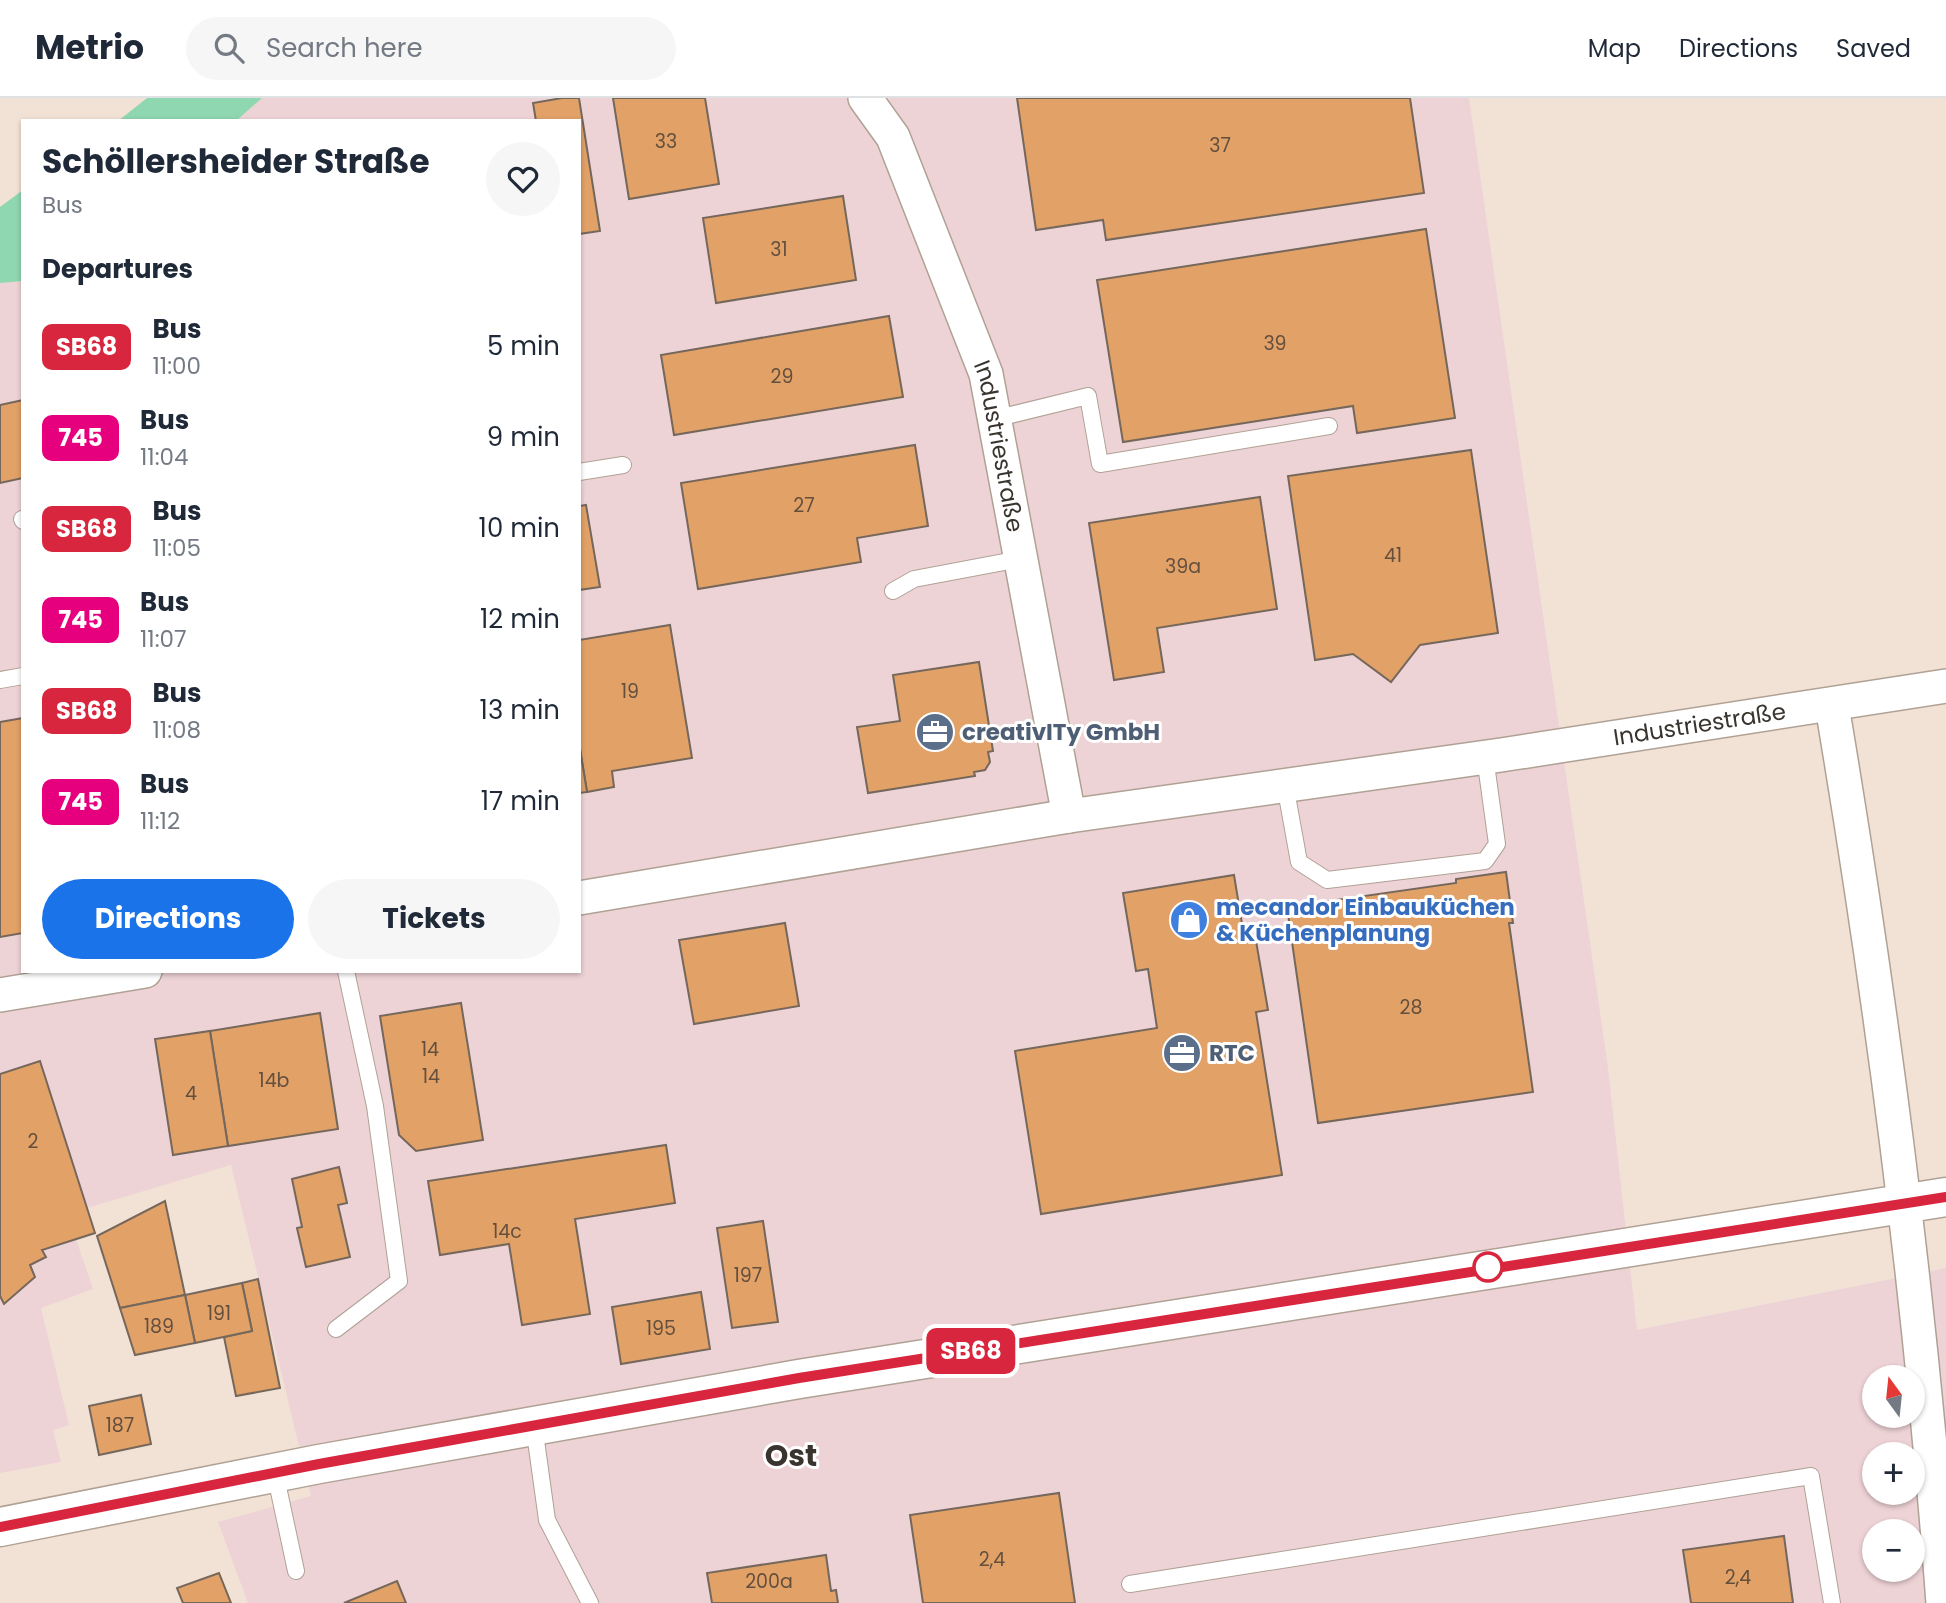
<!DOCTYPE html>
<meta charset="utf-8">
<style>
:root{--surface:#fff;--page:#f6f6f7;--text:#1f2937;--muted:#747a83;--line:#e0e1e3;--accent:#1a73e8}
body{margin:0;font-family:Poppins,sans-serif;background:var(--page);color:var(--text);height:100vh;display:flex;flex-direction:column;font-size:26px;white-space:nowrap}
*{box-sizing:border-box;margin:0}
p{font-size:23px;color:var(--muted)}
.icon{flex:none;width:38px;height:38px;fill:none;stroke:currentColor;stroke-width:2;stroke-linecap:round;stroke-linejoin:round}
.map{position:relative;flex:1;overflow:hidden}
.drawer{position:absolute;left:21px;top:21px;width:560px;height:854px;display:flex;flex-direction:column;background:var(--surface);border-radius:0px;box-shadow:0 2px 5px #0004}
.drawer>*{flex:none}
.badge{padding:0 14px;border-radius:10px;font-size:24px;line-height:46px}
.needle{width:46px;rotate:345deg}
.controls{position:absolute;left:1862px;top:1267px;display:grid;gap:14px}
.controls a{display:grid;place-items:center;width:63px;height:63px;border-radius:50%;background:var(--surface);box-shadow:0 2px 5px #0004;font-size:35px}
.map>.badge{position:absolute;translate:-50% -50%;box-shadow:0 0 0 4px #fff}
h2{padding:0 21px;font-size:26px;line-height:63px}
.round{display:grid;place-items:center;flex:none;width:74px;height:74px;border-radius:37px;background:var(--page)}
.overview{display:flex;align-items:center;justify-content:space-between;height:119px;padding:0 21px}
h1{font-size:33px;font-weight:700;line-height:52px}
.button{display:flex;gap:14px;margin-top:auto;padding:14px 21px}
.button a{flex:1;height:80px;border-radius:42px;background:var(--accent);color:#fff;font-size:28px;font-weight:700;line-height:80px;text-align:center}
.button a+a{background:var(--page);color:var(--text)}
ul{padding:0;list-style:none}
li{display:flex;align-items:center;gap:21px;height:91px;padding:0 21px}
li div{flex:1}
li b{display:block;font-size:26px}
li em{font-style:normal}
li .badge{min-width:77px;font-weight:700;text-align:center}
header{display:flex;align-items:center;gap:42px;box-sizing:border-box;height:98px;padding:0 35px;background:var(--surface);border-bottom:2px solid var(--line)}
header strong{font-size:33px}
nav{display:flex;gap:38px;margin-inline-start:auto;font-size:24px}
.search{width:490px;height:63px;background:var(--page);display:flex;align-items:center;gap:18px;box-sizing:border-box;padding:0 24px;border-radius:38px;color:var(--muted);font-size:26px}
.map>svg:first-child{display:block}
.commercial{fill:#eed3d6;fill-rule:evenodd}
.green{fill:#8fd7b0}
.building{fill:#e1a167;stroke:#75675b;stroke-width:2}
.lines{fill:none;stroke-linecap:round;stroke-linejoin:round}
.service-casing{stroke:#b0a195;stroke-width:18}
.minor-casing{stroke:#b0a195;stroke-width:36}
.tertiary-casing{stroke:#b0a195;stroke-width:41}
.service{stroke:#fff;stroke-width:16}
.minor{stroke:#fff;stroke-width:33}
.tertiary{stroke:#fff;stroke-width:38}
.line-casing{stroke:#fff;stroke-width:16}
.line{stroke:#d7263d;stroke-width:10}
.stop-dot{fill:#fff;stroke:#d7263d;stroke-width:3.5}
.labels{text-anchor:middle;stroke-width:6;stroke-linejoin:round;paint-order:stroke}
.number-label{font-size:19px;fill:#644f3d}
.street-label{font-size:23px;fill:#3a342f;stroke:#fff}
.service-label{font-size:23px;font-weight:bold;fill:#4e5e75;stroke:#fff;text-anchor:start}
.shop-label{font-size:23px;font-weight:bold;fill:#366cbe;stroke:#fff;text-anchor:start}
.district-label{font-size:30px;font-weight:bold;fill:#3a342f;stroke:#fff}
</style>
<header>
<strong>Metrio</strong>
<div class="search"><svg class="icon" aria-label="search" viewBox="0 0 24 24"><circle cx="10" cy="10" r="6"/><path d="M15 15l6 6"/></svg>Search here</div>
<nav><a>Map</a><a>Directions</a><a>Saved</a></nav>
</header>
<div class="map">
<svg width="1946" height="1505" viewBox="0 0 1946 1505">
<rect width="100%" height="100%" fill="#f2e2d5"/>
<!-- commercial -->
<path class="commercial" d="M262,0H1469L1608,970L1637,1232L1946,1170V1505H248L218,1424L311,1398L231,1067L87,1110L95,1135L76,1141L93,1191L41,1210L69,1327L53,1332L61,1364L0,1375V185L23,183V873H579V23H236ZM1874,1279H1913V1318H1874ZM1874,1356H1913V1395H1874ZM1874,1433H1913V1472H1874Z"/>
<!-- green -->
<g class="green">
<path d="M147,0H262L236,23H118Z"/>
<path d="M23,92V183L0,185V109Z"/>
</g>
<!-- building -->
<g class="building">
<path d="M562,0H579L600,133L579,136V23H536L533,5Z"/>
<path d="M613,0H705L719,86L629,101Z"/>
<path d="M1017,0H1410L1424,95L1106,142L1103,122L1036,132Z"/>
<path d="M843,98L856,182L716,205L703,120Z"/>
<path d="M1426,131L1455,320L1357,335L1353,308L1123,344L1097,182Z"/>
<path d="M889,218L903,299L674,337L661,257Z"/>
<path d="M23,302V380L0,385V307Z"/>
<path d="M915,347L928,428L857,440L861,464L698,491L681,385Z"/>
<path d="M1471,352L1498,535L1420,547L1391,584L1353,556L1315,562L1288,378Z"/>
<path d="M1260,399L1277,511L1157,530L1164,574L1114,582L1089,425Z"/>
<path d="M586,407L600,489L579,492V408Z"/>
<path d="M670,527L692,660L612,673L614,689L587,694L579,645V542Z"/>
<path d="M979,564L993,653L988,654L990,664L985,672L974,674L975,678L868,695L857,629L900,623L893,577Z"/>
<path d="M23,620V835L0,839V624Z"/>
<path d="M579,645L587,694L579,695Z"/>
<path d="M1506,774L1513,825H1509L1533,994L1318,1025L1287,809L1456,785V781Z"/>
<path d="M1234,777L1244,838L1255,837L1268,912L1256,914L1282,1077L1041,1116L1015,953L1157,930L1148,871L1136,873L1123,795Z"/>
<path d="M785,825L799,908L694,926L679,842Z"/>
<path d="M461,905L483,1042L416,1053L399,1037L380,918Z"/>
<path d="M320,915L338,1031L228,1048L210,933Z"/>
<path d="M210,933L228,1048L173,1057L155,941Z"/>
<path d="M40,963L95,1135L42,1152L46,1159L30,1167L35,1179L4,1206L0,1198V976Z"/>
<path d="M666,1047L675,1105L575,1121L590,1216L522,1227L509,1146L440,1157L428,1083Z"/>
<path d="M339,1069L347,1105L338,1107L350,1159L306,1169L297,1130L302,1129L292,1081Z"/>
<path d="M165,1103L185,1197L120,1210L97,1138Z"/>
<path d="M763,1123L778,1224L732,1230L717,1130Z"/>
<path d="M258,1181L280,1290L236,1298L224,1239L252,1233L242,1185Z"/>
<path d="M242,1185L252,1233L195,1245L185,1197Z"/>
<path d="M701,1194L710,1251L621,1266L612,1209Z"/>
<path d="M185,1197L195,1245L135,1257L120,1210Z"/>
<path d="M141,1297L151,1346L99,1357L89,1308Z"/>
<path d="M1059,1395L1075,1505H923L910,1417Z"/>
<path d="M1784,1438L1793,1505H1691L1683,1452Z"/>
<path d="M826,1457L831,1493L836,1492L838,1505H712L707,1475Z"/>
<path d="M219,1475L231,1505H183L177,1490Z"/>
<path d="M397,1483L406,1505H344Z"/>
</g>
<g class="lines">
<defs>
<g id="service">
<path d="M994,321L1088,298L1100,366L1329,328"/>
<path d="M579,374L623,367"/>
<path d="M22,421L23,423"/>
<path d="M893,493L914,481L1020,461"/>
<path d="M0,582L23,578"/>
<path d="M1285,687L1299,764L1327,782L1485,763L1497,746L1485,659"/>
<path d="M336,1231L399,1183L375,1008L346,873"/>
<path d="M534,1328L547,1422L590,1505"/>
<path d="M275,1375L296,1473"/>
<path d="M1130,1486L1811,1378L1832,1505"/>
</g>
<g id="minor">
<path id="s1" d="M865,0L893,39L986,276L1069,718"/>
<path d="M1832,608C1882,905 1921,1205 1943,1505"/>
<path id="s2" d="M579,800L1069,718L1501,657L1946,588"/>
<path d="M0,897L145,873"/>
</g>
<path id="tertiary" d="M0,1429L319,1366L799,1281L1946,1099"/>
</defs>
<!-- service casing -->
<use href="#service" class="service-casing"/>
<!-- minor casing -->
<use href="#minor" class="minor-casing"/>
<!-- tertiary casing -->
<use href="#tertiary" class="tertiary-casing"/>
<!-- service -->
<use href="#service" class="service"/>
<!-- minor -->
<use href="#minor" class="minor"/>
<!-- tertiary -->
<use href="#tertiary" class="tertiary"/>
</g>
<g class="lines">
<defs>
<path id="line" d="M0,1429L319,1366L799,1280L1946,1099"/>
</defs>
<!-- line casing -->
<use href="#line" class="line-casing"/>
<!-- line -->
<use href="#line" class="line"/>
</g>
<!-- icons -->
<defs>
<symbol id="office-disc" viewBox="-11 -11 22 22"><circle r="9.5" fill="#5c6f8a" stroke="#fff"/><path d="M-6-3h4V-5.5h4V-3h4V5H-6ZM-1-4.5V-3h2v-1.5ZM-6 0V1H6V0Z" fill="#fff"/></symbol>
<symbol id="shop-disc" viewBox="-11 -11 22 22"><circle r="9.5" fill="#3f7fe0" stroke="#fff"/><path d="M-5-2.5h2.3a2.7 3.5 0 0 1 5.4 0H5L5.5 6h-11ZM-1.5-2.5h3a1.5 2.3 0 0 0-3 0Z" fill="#fff"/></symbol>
</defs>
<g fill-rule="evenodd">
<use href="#office-disc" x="913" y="612" width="44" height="44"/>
<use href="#shop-disc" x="1167" y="800" width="44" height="44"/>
<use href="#office-disc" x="1160" y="933" width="44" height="44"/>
</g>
<!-- markers -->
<circle class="stop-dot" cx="1488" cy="1169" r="14"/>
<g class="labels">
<!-- number labels -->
<g class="number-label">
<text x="666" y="50">33</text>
<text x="1220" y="54">37</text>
<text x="779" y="158">31</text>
<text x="1275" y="252">39</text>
<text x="782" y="285">29</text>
<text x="804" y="414">27</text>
<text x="1393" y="464">41</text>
<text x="1183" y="475">39a</text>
<text x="630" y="600">19</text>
<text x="1411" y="916">28</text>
<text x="430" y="958">14</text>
<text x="431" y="985">14</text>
<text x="274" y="989">14b</text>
<text x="191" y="1002">4</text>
<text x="33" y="1050">2</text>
<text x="507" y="1140">14c</text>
<text x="748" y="1184">197</text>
<text x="219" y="1222">191</text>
<text x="159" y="1235">189</text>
<text x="661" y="1237">195</text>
<text x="120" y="1334">187</text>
<text x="992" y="1468">2,4</text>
<text x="1738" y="1486">2,4</text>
<text x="769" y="1490">200a</text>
</g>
<!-- street labels -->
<g class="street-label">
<text dy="8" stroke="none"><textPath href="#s1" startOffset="376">Industriestraße</textPath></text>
<text dy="8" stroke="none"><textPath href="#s2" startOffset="1134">Industriestraße</textPath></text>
</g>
<!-- service labels -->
<g class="service-label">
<text x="962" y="642">creativITy GmbH</text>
<text x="1209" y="963">RTC</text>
</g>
<!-- shop labels -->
<g class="shop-label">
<text x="1216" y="817">mecandor Einbauküchen<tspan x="1216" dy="26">&amp; Küchenplanung</tspan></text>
</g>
<!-- district labels -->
<g class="district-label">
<text x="791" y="1368">Ost</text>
</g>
</g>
</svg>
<div class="controls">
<a><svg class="needle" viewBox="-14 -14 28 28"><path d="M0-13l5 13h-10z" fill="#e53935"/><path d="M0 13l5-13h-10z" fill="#747a83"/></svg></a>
<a>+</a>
<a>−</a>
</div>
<b class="badge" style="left:971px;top:1253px;background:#d7263d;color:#fff">SB68</b>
<section class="drawer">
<div class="overview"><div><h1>Schöllersheider Straße</h1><p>Bus</p></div><a class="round"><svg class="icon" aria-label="heart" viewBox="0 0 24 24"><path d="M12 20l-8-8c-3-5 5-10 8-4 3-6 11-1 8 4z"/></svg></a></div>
<h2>Departures</h2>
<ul>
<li><span class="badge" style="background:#d7263d;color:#fff">SB68</span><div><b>Bus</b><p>11:00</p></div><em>5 min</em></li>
<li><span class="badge" style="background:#e6007e;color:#fff">745</span><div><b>Bus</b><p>11:04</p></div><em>9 min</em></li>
<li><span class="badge" style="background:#d7263d;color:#fff">SB68</span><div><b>Bus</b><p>11:05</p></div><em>10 min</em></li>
<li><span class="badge" style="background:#e6007e;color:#fff">745</span><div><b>Bus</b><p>11:07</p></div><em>12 min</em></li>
<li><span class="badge" style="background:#d7263d;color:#fff">SB68</span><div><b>Bus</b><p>11:08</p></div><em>13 min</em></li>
<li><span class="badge" style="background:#e6007e;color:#fff">745</span><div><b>Bus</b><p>11:12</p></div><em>17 min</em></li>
</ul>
<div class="button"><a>Directions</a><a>Tickets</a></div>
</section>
</div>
